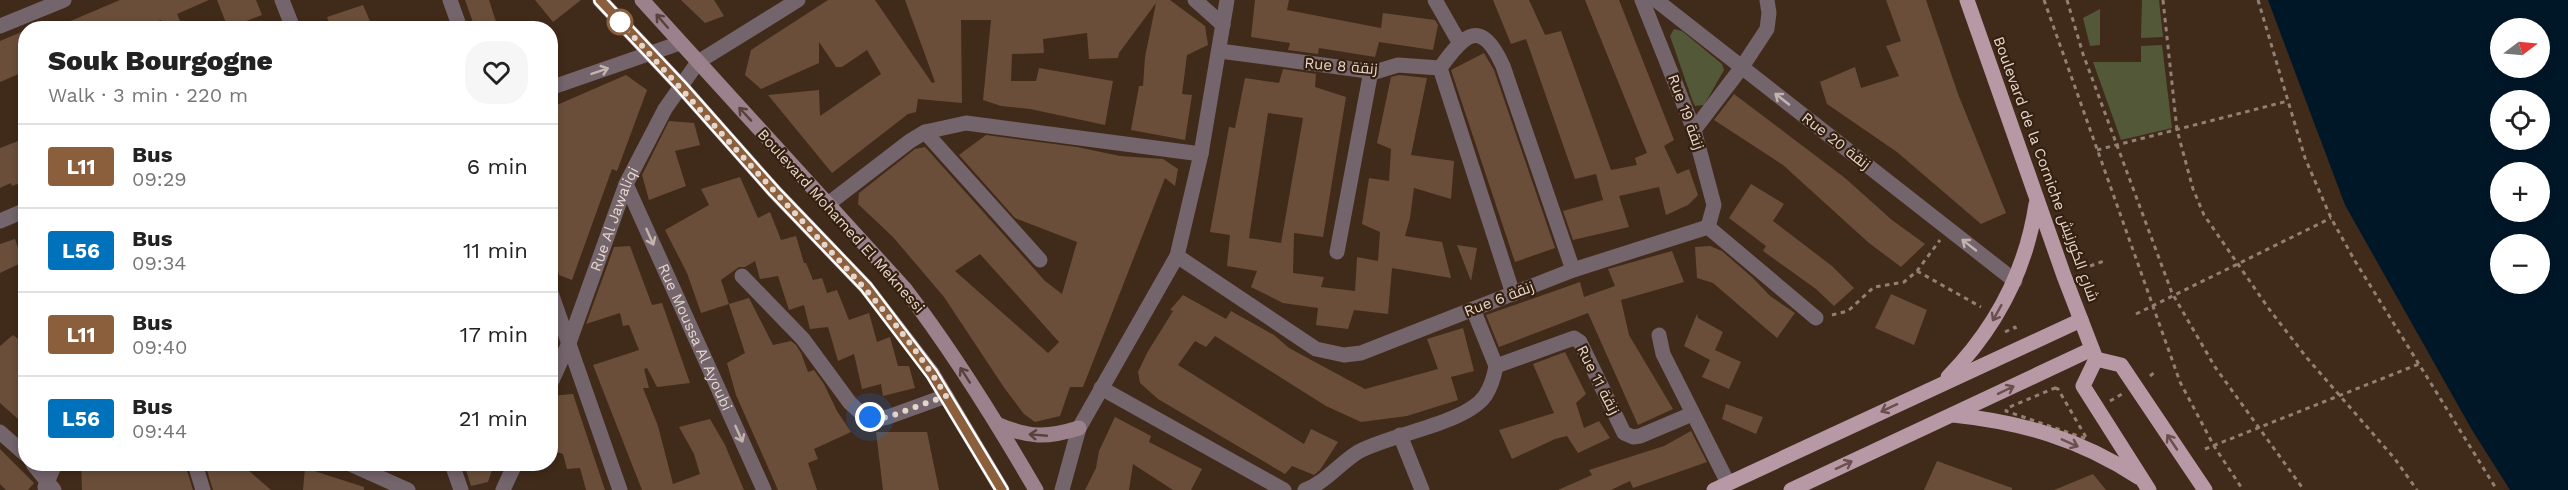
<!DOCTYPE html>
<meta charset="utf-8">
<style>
:root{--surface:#fff;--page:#f6f6f6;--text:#222;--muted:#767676;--line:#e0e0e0}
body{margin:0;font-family:"Work Sans",Cairo,sans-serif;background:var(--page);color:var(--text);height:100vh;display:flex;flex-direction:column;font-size:22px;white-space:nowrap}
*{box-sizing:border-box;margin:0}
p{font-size:20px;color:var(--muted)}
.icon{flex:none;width:33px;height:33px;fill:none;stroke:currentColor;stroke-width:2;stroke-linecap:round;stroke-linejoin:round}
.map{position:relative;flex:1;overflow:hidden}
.details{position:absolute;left:18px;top:21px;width:540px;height:450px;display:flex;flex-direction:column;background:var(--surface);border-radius:24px;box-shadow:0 3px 9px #0003}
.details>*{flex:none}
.badge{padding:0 12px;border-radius:4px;font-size:21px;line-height:39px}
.needle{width:39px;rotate:74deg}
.fabs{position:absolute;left:2490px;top:18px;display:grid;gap:12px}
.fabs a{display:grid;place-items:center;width:60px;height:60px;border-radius:50%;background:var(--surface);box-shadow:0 3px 9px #0003;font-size:30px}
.you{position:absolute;width:30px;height:30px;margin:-15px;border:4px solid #fff;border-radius:50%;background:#1a73e8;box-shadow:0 0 0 9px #1a73e833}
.map>.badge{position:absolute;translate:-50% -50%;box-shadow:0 0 0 3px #fff}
.round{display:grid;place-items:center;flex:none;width:63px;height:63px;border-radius:24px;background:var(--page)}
.head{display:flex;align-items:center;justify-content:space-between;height:102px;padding:0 30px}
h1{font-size:28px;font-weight:800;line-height:45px}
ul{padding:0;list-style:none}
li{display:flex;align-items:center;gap:18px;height:84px;padding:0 30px;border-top:2px solid var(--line)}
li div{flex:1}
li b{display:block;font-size:22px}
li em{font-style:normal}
li .badge{min-width:66px;font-weight:700;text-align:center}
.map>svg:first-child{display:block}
.green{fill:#535839}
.water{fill:#001728;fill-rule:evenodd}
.building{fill:#6a4e3a;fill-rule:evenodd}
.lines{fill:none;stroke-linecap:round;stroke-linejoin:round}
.path{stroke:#928073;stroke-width:3;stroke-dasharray:4.5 4.5;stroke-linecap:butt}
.minor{stroke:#74646b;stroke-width:15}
.tertiary{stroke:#74646b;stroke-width:15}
.secondary{stroke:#9a818b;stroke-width:15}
.primary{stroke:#b798a5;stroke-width:15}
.oneway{stroke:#58423b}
.oneway2{stroke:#c3b4af}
.oneway3{stroke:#69504c}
.line-casing{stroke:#fff;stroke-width:14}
.line{stroke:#8b5e3c;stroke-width:9}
.walk{stroke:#e5d6cc;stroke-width:6;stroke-dasharray:0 10.8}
.stop-dot{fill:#fff;stroke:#8b5e3c;stroke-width:3}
.labels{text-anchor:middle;stroke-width:4.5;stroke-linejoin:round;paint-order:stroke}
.street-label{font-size:15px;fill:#e5d6cc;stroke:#352010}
</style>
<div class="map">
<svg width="2568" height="490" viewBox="0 0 2568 490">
<rect width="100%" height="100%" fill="#402a1a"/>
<!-- green -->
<g class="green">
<path d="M2142,0H2159L2163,37L2141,38Z"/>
<path d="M2100,9V45L2090,46L2083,18Z"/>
<path d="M1674,29L1682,31L1722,64L1724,70L1704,105L1695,106L1693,102L1670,36Z"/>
<path d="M2162,45L2172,128L2121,140L2093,62H2141V46Z"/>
</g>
<!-- water -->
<path class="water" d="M2268,0H2568V490H2510L2472,430L2345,205ZM2500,28H2540V68H2500ZM2500,100H2540V140H2500ZM2500,172H2540V212H2500ZM2500,244H2540V284H2500Z"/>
<!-- building -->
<g class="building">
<path d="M120,0H209L177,14L183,28H164L161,20L140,28H54Z"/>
<path d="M217,0H256L262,15L228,28Z"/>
<path d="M465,0H489L498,28H475Z"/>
<path d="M535,0H581L553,22Z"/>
<path d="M681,0H714L724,16L705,23Z"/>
<path d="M828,0H875L932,83L935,82L905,0H1170L1205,26L1208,45L1187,55L1182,94L1192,95L1185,140L1131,130L1139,86H1143L1145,57L1156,3L1119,53L1118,58L1089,59L1087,33L1043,39L1044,53L1012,54L1011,81H1036L1039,68L1113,81L1105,125L1030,109L1001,106L983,100L991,20H961L962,103L918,99L916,112L908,114L832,173L768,95L819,90L820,116L881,74L867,50L842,67H836L819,42V63L761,89L745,75L751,50Z"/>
<path d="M1255,0H1289L1287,10L1381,28L1383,13L1435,20L1438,25L1433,50L1379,42L1375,57L1319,48L1318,54L1288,50L1290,43L1251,37Z"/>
<path d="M1493,0H1529L1545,35L1561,31L1611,170L1637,165L1635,158L1647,153L1585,0H1619L1674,140L1664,146L1677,174L1689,169L1698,195L1688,205L1666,215L1659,187L1619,196L1629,227L1573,240L1563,211L1603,200L1596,174L1575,179L1526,39L1511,44Z"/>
<path d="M1886,0H1926L1958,94L2006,213L1981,224L1897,152L1827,104L1820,82L1855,67L1861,88L1899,76L1886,46L1901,41Z"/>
<path d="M363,5L373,28H331L327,17Z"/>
<path d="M26,30V71L0,82V41Z"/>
<path d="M1484,53L1494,70L1555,248L1515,262L1451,70Z"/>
<path d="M1283,69L1316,74L1315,87L1346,97L1323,237L1294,233L1293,273L1324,277L1321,287L1355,291L1357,257L1378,261L1380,232L1362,224L1369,178L1389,181L1391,149L1377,143L1391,77L1399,75L1427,78L1411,155L1454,161L1451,199L1414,188L1410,218L1405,236L1442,242L1451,278L1392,268L1388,314L1354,310L1348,329L1316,325L1318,308L1283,303L1251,287L1257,271L1227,266L1230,235L1210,232L1229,127L1235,128L1245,78L1279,83ZM1268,113L1303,118L1281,243L1249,238Z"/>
<path d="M626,75L647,90L617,171L612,169L572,280L559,275L550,246V108Z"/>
<path d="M1734,94L1845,178L1892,220L1925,244L1901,267L1869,243L1783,165L1714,120Z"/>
<path d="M669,121L694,123L700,145L675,151L686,186L649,200L642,175Z"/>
<path d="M986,135L1077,147L1120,156L1163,159L1178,169L1175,186L1165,178L1083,387H1070L1060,416L1035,422L1024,414L1005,389L944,297L893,237L858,204L859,193L915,149L925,147L1045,281L1062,294L1077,242L1015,218L959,155ZM980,254L1059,342L1048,353L955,271Z"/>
<path d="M26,138V181L12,186L11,183L0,188V148Z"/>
<path d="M740,177L758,218L770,212L781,240L796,236L804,263H806L813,280L822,278L827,293L837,290L849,320L869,313L877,342L890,337L898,366H909L915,388L883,396L881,384L862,389L854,354L838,361L828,327L810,329L804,305L789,310L778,276L760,279L755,261L745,267H739L721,280L729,304L701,313L687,273L665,230L709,205L701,189Z"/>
<path d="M1751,184L1784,204L1773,221L1832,266L1854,288L1834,306L1816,289L1763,251L1766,246L1729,218Z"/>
<path d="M15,239L23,262L0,273V244Z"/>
<path d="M1457,245L1477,248L1471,281Z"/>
<path d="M630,246L652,305L662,303L690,383L657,387L647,368L644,369L649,388H643L658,426L673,484L700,474L694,454L679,427L710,419L725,445L744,490H642L593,365L639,350L629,325L623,326L620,313L586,324L614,247Z"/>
<path d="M1710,246L1722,251L1753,278L1770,296L1795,313L1777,338L1713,283L1697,278L1695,247Z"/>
<path d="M1672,251L1684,282L1621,300L1629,335L1673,409L1638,425L1588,313L1499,347L1486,315L1580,282L1584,297L1615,286L1608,269Z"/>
<path d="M1891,294L1927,310L1914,345L1875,328Z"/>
<path d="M1183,295L1226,319L1231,311L1274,335L1289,348L1365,389L1438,369L1427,339L1463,328L1474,371L1451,377L1458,400L1407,416L1361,422L1326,406L1215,336L1206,347L1195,341L1178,365L1304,444L1311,429L1338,442L1320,470L1314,475L1292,466L1285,474L1158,399L1140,383L1138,372L1147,353L1173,311L1170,310Z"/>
<path d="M749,298L773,345L791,341L796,345L801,353L808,372L814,370L824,384L837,411L851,432L814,449L818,459L808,463L817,490H778L736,395L727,363L745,353L729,304Z"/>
<path d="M1697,314L1698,318L1723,332L1715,350L1741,362L1729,389L1702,377L1710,360L1684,346Z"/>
<path d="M13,335L26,345V426L0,403V346Z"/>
<path d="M1565,352L1586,394L1576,403L1584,428L1599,421L1610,438L1578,453L1567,436L1555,439L1512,459L1499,430L1554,413L1533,364Z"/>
<path d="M573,394L605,490H586L580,468L567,469L563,454L550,450V396Z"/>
<path d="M1726,404L1763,417L1756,434L1722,419Z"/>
<path d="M1115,417L1151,436L1149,442L1202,469L1191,490H1173L1133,464L1129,490H1085L1096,468L1099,451Z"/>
<path d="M1691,431L1707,462L1633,488L1630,481L1611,490H1558L1592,475L1589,470L1664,446Z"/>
<path d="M876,432H927L939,490H883Z"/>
<path d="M0,449L34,483L28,490H6L0,484Z"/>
<path d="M1937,461L2012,488V490H1924Z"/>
<path d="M81,464H185L193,490H82Z"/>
<path d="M205,464H253L248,470L271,490H213Z"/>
<path d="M464,464H494L488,482L471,486Z"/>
<path d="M305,468L364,487V490H303Z"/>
<path d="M2093,474L2106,490H2054Z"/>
</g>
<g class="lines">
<!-- path -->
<g class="path">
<path d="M2044,0L2180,382L2214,446L2243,490"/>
<path d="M2067,0L2083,54L2172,293L2215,367L2304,490"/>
<path d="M2163,0L2177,130L2193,189L2204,215L2269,309L2307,358L2395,459L2417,490"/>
<path d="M2258,0L2305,158L2331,218L2355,261L2497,490"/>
<path d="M2097,150L2288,101"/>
<path d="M2090,266L2104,261"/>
<path d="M1917,271L1981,307"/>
<path d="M2136,314L2331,218"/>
<path d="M1832,315L1848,311L1874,287L1904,282L1917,271L1940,240"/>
<path d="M2005,332L2015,327L2016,330"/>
<path d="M2150,376L2155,372"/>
<path d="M2055,388L2058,389L2087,439L2006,411L2007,408Z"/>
<path d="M2110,401L2122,394"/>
<path d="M2205,449L2419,364"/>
</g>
<!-- minor -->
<g class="minor">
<path d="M450,0L460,28"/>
<path d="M1195,0L1223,25"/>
<path d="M1435,0L1459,42"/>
<path d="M1642,0L1694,130L1714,205L1708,227"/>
<path d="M1656,0L2015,281"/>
<path d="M0,26L64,0"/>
<path d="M1220,51L1375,72L1398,65L1440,68C1465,33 1481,18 1503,66L1573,270"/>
<path d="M1440,68L1513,294"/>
<path d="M550,88L680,43"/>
<path d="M1694,130L1742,67L1767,29L1769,13L1767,0"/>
<path d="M925,132L1040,260"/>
<path id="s1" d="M626,184L764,490"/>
<path d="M828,204L910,141L925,132L966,123L1201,154"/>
<path d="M0,221L26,210"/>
<path d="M1337,252L1371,71"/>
<path d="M1177,256L1316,349L1344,355L1361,353L1573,270L1708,227L1816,318"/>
<path d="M742,276L803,339L850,403L861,413L877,419L888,417L946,396"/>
<path d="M550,290L620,490"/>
<path d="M1473,309L1496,366"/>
<path d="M1659,335L1663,354L1728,483"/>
<path d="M1496,366L1574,338L1580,342L1624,433L1633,437L1640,436L1692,414"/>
<path id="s2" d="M550,385L569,343L626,184L665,109L698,62L798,0"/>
<path d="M1101,388L1284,490"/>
<path d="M0,432L26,455"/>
<path d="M1400,435L1422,490"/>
<path d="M33,464L54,490"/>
<path d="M195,464L203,490"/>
<path d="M350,464L408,490"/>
<path d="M45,487L55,464"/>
<path d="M503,490L515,464"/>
<path d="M1305,490C1326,482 1339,464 1358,452C1390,434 1465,424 1485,396C1491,387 1494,377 1496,366"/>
</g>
<!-- tertiary -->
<g class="tertiary">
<path d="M282,0L293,28"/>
<path d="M452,464L461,490"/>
<path d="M1062,490L1079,428L1177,256L1201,154L1227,0"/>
</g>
<!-- secondary -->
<g class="secondary">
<path d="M600,0L680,85L774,191L866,287L932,373L1002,490"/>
<path d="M642,0L905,289C954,353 996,421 1036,490"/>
<path d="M997,424C1029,438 1047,438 1079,428"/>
</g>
<!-- primary -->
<g class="primary">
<path d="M1967,0L2064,276L2096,359L2083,386L2149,490"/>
<path d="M2096,359L2121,365L2205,490"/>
<path d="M1948,377C1995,329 2026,270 2036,204"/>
<path d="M1953,415C2021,422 2080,439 2138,477"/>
<path d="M1714,490L2081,320"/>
<path d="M1791,490L2092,349"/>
</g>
</g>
<!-- one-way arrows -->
<defs><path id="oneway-shaft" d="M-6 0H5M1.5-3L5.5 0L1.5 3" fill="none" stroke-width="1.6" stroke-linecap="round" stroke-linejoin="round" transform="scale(1.5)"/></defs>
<g class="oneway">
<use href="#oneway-shaft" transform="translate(662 21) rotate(-131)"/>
<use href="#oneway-shaft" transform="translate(745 114) rotate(-133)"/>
<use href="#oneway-shaft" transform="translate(965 375) rotate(-123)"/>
<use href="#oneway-shaft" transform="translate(1038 435) rotate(-175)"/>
</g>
<g class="oneway2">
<use href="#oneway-shaft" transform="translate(600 71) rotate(-19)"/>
<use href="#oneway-shaft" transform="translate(1782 99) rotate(-142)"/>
<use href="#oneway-shaft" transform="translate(650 237) rotate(66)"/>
<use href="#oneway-shaft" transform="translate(1969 245) rotate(-142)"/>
<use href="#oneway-shaft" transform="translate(739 434) rotate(66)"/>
</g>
<g class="oneway3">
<use href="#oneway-shaft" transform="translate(1997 313) rotate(119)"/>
<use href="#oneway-shaft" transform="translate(2006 390) rotate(-26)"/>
<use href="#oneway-shaft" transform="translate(1889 408) rotate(155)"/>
<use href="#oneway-shaft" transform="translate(2172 442) rotate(-124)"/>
<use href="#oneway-shaft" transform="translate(2070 443) rotate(24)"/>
<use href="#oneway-shaft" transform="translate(1844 465) rotate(-25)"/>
</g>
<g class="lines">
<defs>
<path id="line" d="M600,0L680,85L774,191L866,287L932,374L1002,490"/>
</defs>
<!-- line casing -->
<use href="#line" class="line-casing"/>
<!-- line -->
<use href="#line" class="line"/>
<!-- walk -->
<path class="walk" d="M620,22C673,79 724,137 777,194C837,259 899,319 946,396L888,417L877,419L870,417"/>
</g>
<!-- markers -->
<circle class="stop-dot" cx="620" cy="22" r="12"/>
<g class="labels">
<!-- street labels -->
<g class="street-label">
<text transform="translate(1341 66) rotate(5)" y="5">Rue 8 زنقة</text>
<text transform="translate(1686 112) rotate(70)" y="5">Rue 19 زنقة</text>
<text transform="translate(1836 141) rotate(38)" y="5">Rue 20 زنقة</text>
<text transform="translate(2046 169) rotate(70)" y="5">Boulevard de la Corniche شارع الكورنيش</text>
<text dy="5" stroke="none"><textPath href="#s2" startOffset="178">Rue Al Jawaliqi</textPath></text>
<text transform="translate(841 221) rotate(48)" y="5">Boulevard Mohamed El Meknessi</text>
<text transform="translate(1499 299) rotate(-21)" y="5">Rue 6 زنقة</text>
<text dy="5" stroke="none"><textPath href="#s1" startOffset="168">Rue Moussa Al Ayoubi</textPath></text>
<text transform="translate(1598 380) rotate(63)" y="5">Rue 11 زنقة</text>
</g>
</g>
</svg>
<div class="fabs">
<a><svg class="needle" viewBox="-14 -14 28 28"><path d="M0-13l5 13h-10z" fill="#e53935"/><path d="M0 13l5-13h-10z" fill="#767676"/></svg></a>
<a><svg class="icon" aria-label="locate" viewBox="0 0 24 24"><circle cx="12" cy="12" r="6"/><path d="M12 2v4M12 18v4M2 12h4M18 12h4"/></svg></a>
<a>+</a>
<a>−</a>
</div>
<div class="you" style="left:870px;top:417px"></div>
<section class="details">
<div class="head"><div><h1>Souk Bourgogne</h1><p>Walk · 3 min · 220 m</p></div><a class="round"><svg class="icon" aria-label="heart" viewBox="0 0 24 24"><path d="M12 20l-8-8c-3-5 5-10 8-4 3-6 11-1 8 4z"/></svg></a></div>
<ul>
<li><span class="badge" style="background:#8b5e3c;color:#fff">L11</span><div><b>Bus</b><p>09:29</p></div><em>6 min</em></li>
<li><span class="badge" style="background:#0072bc;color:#fff">L56</span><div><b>Bus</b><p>09:34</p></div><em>11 min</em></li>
<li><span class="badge" style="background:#8b5e3c;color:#fff">L11</span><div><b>Bus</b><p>09:40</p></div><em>17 min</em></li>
<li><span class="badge" style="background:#0072bc;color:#fff">L56</span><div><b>Bus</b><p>09:44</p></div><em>21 min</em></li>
</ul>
</section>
</div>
